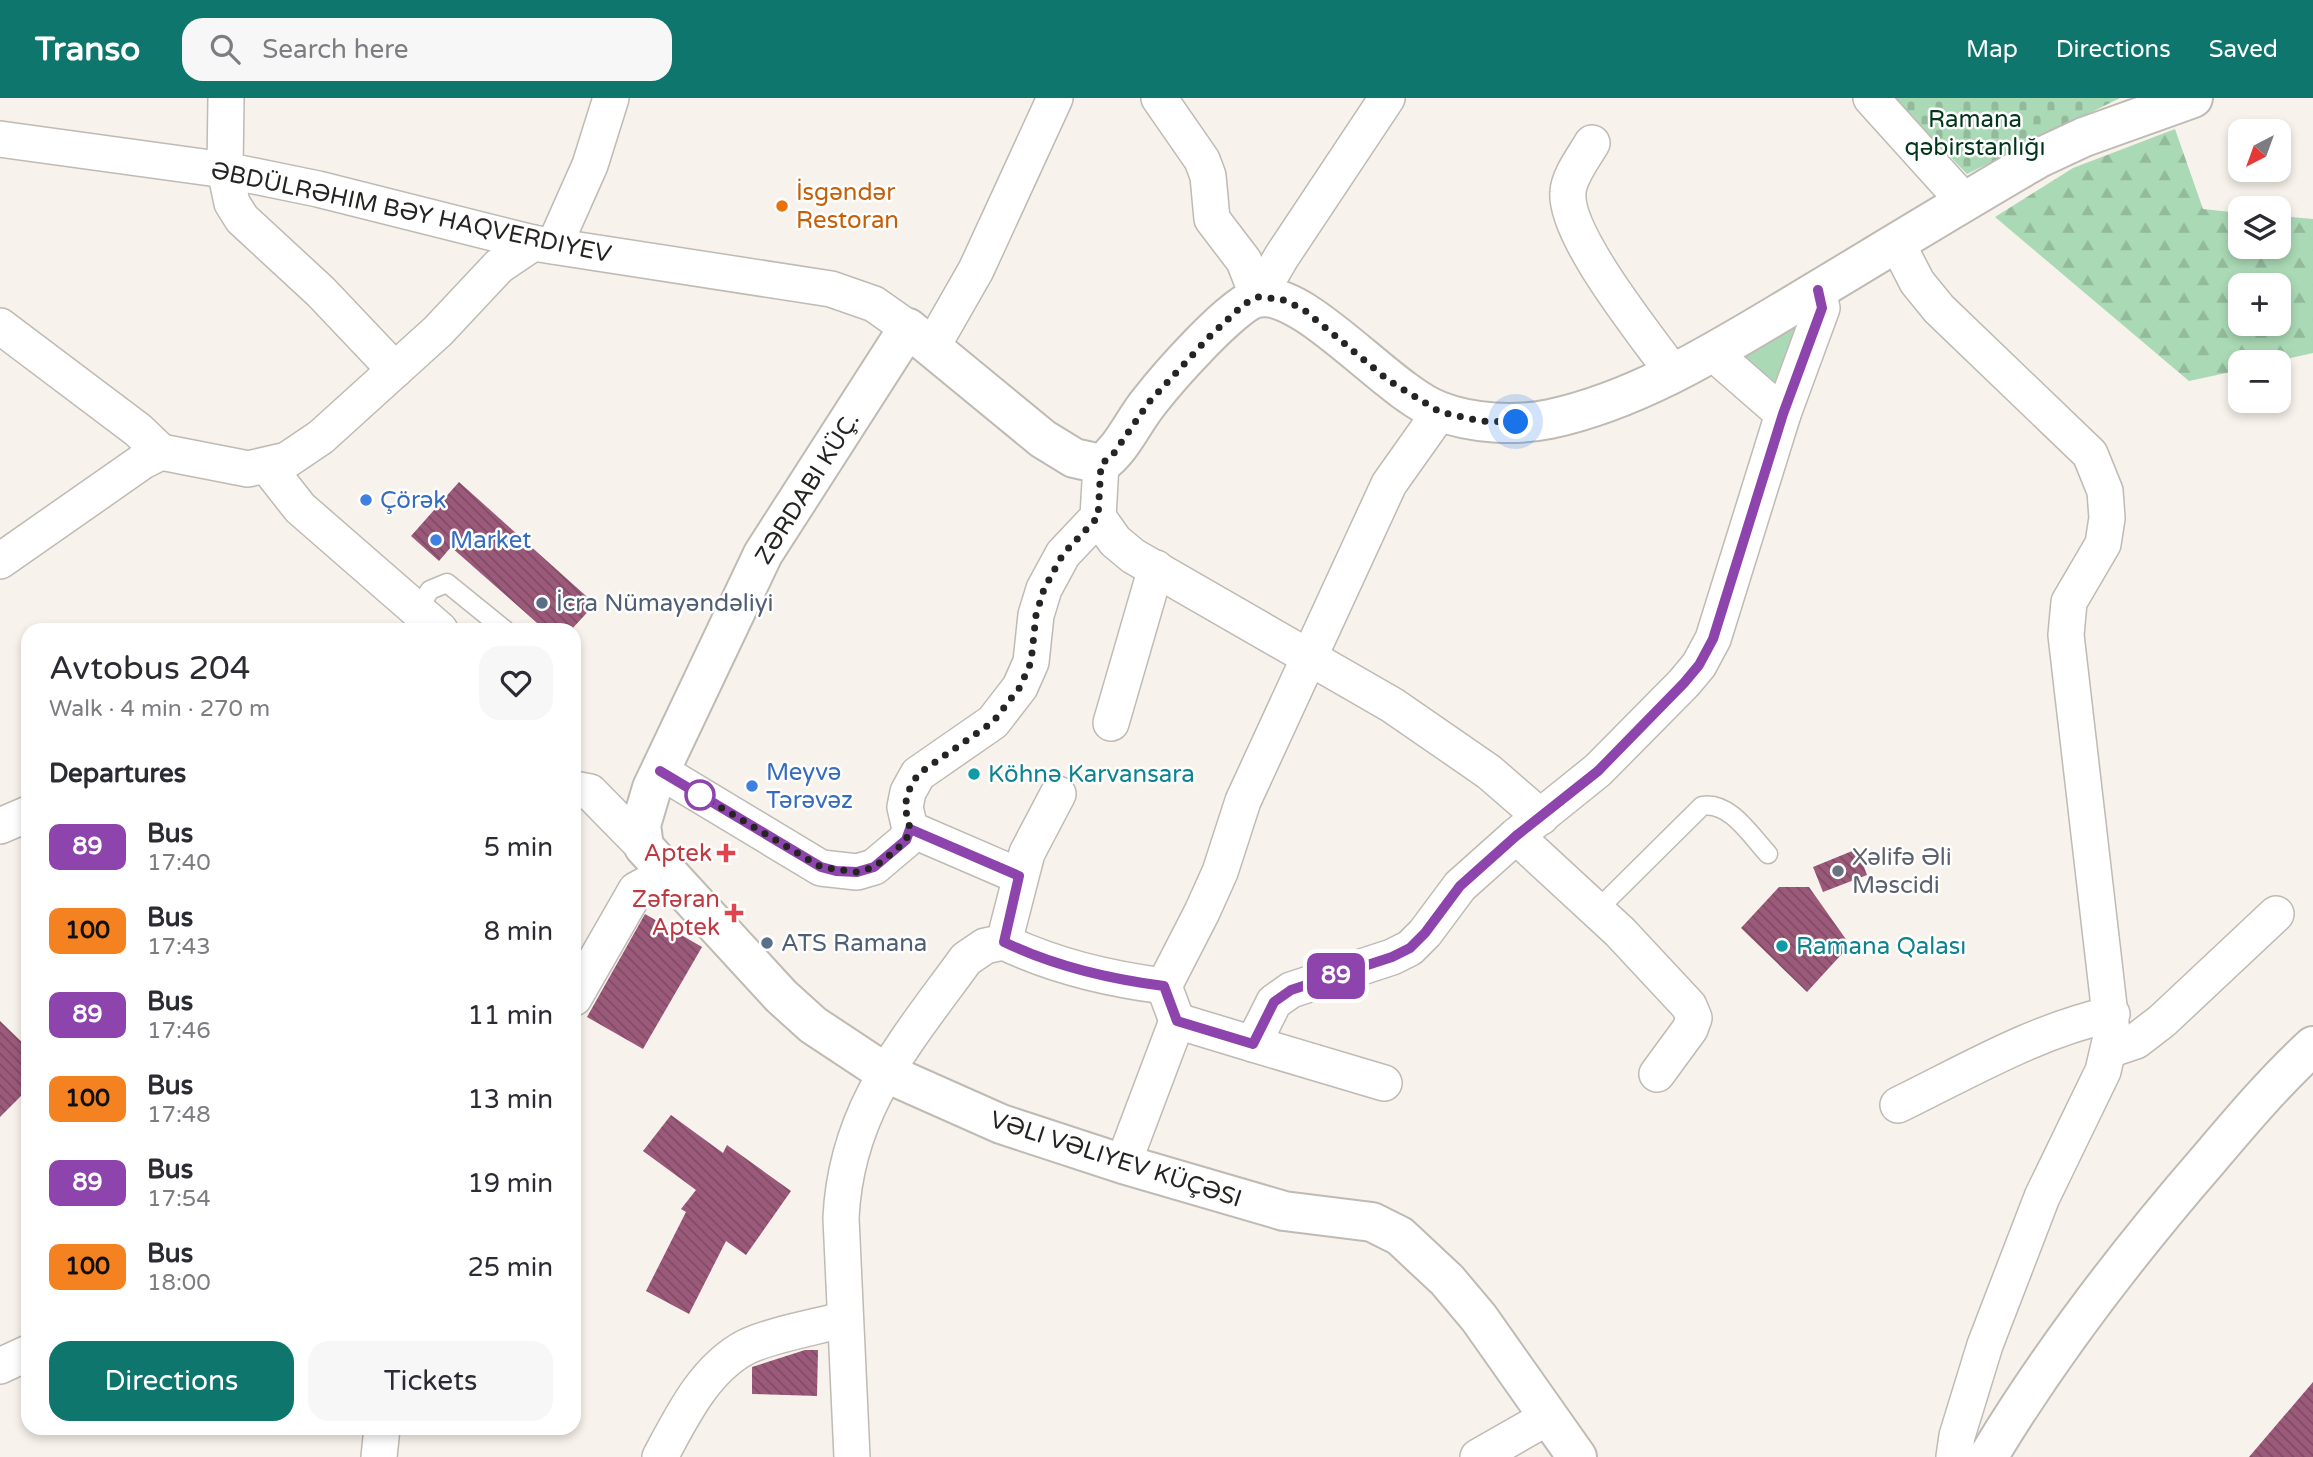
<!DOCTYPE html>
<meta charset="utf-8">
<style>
:root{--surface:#fff;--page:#f7f7f7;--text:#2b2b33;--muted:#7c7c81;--accent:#0f766e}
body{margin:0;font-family:"Varela Round",sans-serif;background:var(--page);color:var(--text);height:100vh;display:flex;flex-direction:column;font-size:26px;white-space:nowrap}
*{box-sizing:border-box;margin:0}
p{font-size:23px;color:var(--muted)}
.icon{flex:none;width:38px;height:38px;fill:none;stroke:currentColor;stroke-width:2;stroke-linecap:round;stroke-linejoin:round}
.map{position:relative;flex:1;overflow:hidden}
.panel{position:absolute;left:21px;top:525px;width:560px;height:812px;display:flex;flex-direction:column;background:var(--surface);border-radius:21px;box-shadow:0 4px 10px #0003}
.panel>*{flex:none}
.badge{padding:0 14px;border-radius:10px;font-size:24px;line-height:46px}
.needle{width:46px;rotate:221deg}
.buttons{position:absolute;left:2228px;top:21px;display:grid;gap:14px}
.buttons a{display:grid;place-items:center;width:63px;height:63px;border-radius:14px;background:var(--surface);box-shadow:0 4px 10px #0003;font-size:35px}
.you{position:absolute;width:35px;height:35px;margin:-18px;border:5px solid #fff;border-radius:50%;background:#1a73e8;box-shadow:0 0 0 10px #1a73e833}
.map>.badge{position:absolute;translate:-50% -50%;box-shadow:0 0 0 4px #fff}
h2{padding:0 28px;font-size:26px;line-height:63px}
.round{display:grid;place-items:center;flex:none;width:74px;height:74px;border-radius:21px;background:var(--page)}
.summary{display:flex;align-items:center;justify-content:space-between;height:119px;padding:0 28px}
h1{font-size:33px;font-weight:600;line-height:52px}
.cta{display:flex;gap:14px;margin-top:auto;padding:14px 28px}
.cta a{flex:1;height:80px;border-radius:21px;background:var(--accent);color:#fff;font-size:28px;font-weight:600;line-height:80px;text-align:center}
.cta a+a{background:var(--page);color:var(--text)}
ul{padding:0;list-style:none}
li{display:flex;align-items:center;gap:21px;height:84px;padding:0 28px}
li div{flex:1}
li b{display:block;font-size:26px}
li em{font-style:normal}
li .badge{min-width:77px;font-weight:700;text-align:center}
header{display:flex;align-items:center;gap:42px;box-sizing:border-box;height:98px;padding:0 35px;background:var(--accent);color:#fff}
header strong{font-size:33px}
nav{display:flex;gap:38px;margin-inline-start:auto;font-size:24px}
.search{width:490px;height:63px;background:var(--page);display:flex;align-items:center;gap:18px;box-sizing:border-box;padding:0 24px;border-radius:21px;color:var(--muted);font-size:26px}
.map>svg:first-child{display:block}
.green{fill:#aad9b5}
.forest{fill:url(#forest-firs);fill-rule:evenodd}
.cemetery{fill:url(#cemetery-stones)}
.building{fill:url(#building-back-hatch)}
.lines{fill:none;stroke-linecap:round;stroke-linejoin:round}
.service-casing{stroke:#bfbab4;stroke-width:21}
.minor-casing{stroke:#bfbab4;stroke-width:38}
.tertiary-casing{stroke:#bfbab4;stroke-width:42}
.service{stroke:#fff;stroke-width:18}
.minor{stroke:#fff;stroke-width:35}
.tertiary{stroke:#fff;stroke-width:38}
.line-casing{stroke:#fff;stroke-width:16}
.line{stroke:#8e44ad;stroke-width:10}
.walk{stroke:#262422;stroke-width:7;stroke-dasharray:0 12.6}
.food-dot{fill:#e8710a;stroke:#fff;stroke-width:2.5}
.shop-dot{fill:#3f7fe0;stroke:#fff;stroke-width:2.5}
.service-dot{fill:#5c6f8a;stroke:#fff;stroke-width:2.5}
.culture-dot{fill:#0f9aa8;stroke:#fff;stroke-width:2.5}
.stop-dot{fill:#fff;stroke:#8e44ad;stroke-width:3.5}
.health-dot{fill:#e0444e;stroke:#fff;stroke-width:2.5}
.worship-dot{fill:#6b7280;stroke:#fff;stroke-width:2.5}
.labels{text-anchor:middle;stroke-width:5;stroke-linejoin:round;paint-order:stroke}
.park-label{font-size:24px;fill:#013618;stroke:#fff}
.food-label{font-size:24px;fill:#c56008;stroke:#fff;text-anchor:start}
.street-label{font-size:24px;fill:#262422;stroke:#fff}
.shop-label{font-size:24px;fill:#366cbe;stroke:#fff;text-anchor:start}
.service-label{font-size:24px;fill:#4e5e75;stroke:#fff;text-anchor:start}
.culture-label{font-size:24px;fill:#0d838f;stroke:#fff;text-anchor:start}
.health-label{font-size:24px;fill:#be3a42;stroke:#fff;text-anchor:end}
.worship-label{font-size:24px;fill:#5b616d;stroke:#fff;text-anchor:start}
</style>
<header>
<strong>Transo</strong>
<div class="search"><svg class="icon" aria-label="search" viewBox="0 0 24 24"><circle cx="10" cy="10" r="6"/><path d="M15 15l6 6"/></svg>Search here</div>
<nav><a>Map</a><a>Directions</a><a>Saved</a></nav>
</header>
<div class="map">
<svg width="2313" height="1359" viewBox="0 0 2313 1359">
<defs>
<pattern id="forest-firs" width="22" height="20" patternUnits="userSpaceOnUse" patternTransform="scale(1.75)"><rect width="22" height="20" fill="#aad9b5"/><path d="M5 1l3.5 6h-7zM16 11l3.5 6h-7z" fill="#92ba9b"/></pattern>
<pattern id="cemetery-stones" width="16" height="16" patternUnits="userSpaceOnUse" patternTransform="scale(1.75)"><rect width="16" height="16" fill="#aad9b5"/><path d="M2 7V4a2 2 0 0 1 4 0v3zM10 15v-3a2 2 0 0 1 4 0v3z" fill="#92ba9b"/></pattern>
<pattern id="building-back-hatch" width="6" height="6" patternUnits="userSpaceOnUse" patternTransform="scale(1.75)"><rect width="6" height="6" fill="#9c5a7a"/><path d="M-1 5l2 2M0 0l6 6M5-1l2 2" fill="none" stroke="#7f4a64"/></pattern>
</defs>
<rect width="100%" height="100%" fill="#f7f2eb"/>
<!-- green -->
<path class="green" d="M1796,220L1805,228L1777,296L1733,256Z"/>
<!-- forest -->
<path class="forest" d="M2175,31L2203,111L2240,115V149H2278L2279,118L2313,121V255L2273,264H2240V272L2189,283L1995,119L2073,70ZM2240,187H2278V226H2240Z"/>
<!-- cemetery -->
<path class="cemetery" d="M1893,0H2120L1967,76Z"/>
<!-- building -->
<g class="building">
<path d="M459,384L595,506L571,532H545L451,449L439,463L411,438Z"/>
<path d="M1857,751L1867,777L1823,794L1813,769Z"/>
<path d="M1779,789H1809L1850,847L1807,894L1741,830Z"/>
<path d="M645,816L702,849L643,951L587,919Z"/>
<path d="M0,923L28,950V991L0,1019Z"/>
<path d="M671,1017L723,1055L727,1047L791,1093L746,1157L726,1143L689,1216L646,1193L686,1114L681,1111L696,1092L643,1053Z"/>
<path d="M805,1252H818L817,1298L752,1296V1269Z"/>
<path d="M2313,1284V1359H2249Z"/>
</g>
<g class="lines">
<defs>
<g id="service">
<path d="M417,512L430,492L447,485L505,532"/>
<path d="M1596,813L1702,708C1730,703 1751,738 1768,756"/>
</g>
<g id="minor">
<path d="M226,0L225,72L232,105L242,121L321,194L395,272"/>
<path d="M1159,0L1202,62L1208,78L1212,121L1244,163L1258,199"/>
<path d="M1871,0L1964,103"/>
<path d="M0,41L225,72L318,91L533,145L831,191L874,206L908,230"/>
<path d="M1592,45C1584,59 1569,78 1568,94C1564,137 1646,237 1673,275"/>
<path d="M1897,145L1917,184L1939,211L2090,356L2105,393L2107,420L2103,446L2069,504L2066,537L2112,934L2103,973L2042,1099L1985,1247L1957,1338L1954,1359"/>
<path d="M554,148L590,67L611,0"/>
<path d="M1258,199L1282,158L1387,0"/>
<path d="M0,228L138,332L161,354"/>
<path d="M932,249L976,172L1055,0"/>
<path d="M1713,255L1783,316"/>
<path d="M267,368L300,410L440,532"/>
<path d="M1098,419L1115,443L1133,458L1392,607L1489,674L1541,719"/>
<path d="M0,463L143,363L161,354L248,371L287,362L321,339L438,233L499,168L533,145"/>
<path d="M1111,625L1156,470"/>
<path d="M660,673L821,770L857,774L874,769L906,742L910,731L905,709L908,694L918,676L993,624L1020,589L1031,564L1036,517L1044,491L1063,456L1098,419L1101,366"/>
<path d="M574,691L590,694L644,749"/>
<path d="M0,728L28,716"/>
<path d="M910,731L1019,778"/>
<path d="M1516,738L1620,834L1689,908L1694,920L1690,931L1657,976"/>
<path d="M1004,844C1054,868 1109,881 1164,888"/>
<path d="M574,900L636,792L667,775"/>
<path d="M1177,923L1164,888L1202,814L1220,774L1243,703L1389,386L1440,314"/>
<path d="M1253,946L1384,985"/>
<path d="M2109,952L2136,943L2162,923L2276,816"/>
<path d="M1898,1007C1968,973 2035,933 2112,916"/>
<path d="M1123,1066L1177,923L1253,946L1274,904L1291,892L1392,859L1410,850L1425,835L1460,788L1516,738L1598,672L1684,585L1699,567L1713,541L1783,316L1822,210L1818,192"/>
<path d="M0,1268L28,1255"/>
<path d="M379,1359L382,1330"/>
<path d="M660,1359C681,1320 704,1271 746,1249C770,1237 817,1229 845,1221"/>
<path d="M852,1359L841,1120C846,1011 905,945 966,861L985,848L1004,844L1027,755L1058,696"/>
<path d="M1478,1359L1548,1319"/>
</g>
<g id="tertiary">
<path d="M1577,1359L1479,1220L1447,1182L1400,1138L1372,1124L1284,1113L1123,1066L1001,1026L884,974L813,927L781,898L644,749L641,727L652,690L763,456L908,230L1043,341L1074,360L1101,366C1123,350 1132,325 1149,304C1166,282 1233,205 1257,200C1303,189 1389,295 1439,313C1472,326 1516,328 1550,321C1638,302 1718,252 1793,207C1875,158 1956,108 2039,60L2084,39L2193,0"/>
<path d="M1988,1359C2050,1256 2130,1152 2209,1061C2242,1022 2275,983 2313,948"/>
</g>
</defs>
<!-- service casing -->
<use href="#service" class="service-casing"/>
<!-- minor casing -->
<use href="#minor" class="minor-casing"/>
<!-- tertiary casing -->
<use href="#tertiary" class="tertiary-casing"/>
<!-- service -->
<use href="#service" class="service"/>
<!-- minor -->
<use href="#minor" class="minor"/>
<!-- tertiary -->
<use href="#tertiary" class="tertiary"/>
</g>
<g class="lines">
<defs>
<path id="line" d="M660,673L821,769L836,773L857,774L874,769L906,742L910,731L1019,778L1004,844C1054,868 1109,881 1164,888L1177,923L1253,946L1274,904L1291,892L1392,859L1410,850L1425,835L1460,788L1516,738L1598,673L1684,585L1699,567L1713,541L1783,316L1822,210L1818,192"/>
</defs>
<!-- line casing -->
<use href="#line" class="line-casing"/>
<!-- line -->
<use href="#line" class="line"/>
<!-- walk -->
<path class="walk" d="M700,697L821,769L857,774L874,769L895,753L906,742L910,731L905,709L908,694L918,676L993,624L1020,589L1031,564L1036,517L1044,491L1063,456L1098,419L1101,366L1112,358L1149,304L1209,239L1244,206L1258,199L1281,201L1303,211L1388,282L1440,314L1480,323L1516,324"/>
</g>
<!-- markers -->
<circle class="food-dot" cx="782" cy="108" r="7"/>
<g class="shop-dot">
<circle cx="366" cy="402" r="7"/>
<circle cx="436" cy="442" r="7"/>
<circle cx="752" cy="688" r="7"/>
</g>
<g class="service-dot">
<circle cx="542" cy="505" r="7"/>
<circle cx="767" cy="845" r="7"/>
</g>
<g class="culture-dot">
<circle cx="974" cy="676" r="7"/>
<circle cx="1782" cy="848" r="7"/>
</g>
<circle class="stop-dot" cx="700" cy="697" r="14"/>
<g class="health-dot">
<path d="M722.5 744.5h7v7h7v7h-7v7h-7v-7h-7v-7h7z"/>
<path d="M730.5 804.5h7v7h7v7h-7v7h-7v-7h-7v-7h7z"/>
</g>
<circle class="worship-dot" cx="1838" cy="773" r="7"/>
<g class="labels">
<!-- park labels -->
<g class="park-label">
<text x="1975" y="29">Ramana<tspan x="1975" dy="28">qəbirstanlığı</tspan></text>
</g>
<!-- food labels -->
<g class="food-label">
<text x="796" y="102">İsgəndər<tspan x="796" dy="28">Restoran</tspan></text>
</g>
<!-- street labels -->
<g class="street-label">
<text transform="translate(411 114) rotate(12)" y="8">ƏBDÜLRƏHIM BƏY HAQVERDIYEV</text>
<text transform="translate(807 390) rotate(-58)" y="8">ZƏRDABI KÜÇ.</text>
<text transform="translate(1116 1061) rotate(18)" y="8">VƏLI VƏLIYEV KÜÇƏSI</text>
</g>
<!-- shop labels -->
<g class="shop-label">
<text x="380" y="410">Çörək</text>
<text x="450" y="450">Market</text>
<text x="766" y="682">Meyvə<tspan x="766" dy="28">Tərəvəz</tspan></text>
</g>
<!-- service labels -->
<g class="service-label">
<text x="556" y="513">İcra Nümayəndəliyi</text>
<text x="781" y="853">ATS Ramana</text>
</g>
<!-- culture labels -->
<g class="culture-label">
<text x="988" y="684">Köhnə Karvansara</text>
<text x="1796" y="856">Ramana Qalası</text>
</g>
<!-- health labels -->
<g class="health-label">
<text x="712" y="763">Aptek</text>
<text x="720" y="809">Zəfəran<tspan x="720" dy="28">Aptek</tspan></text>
</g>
<!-- worship labels -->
<g class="worship-label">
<text x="1852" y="767">Xəlifə Əli<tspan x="1852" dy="28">Məscidi</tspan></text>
</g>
</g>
</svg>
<div class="buttons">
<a><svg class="needle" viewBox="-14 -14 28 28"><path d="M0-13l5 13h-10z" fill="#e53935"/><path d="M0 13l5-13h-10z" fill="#7c7c81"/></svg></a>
<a><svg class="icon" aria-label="layers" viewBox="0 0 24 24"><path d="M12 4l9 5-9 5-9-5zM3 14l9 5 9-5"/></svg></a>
<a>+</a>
<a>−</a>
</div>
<div class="you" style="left:1516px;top:324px"></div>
<b class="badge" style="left:1336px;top:878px;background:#8e44ad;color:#fff">89</b>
<section class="panel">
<div class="summary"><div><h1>Avtobus 204</h1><p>Walk · 4 min · 270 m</p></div><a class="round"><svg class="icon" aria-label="heart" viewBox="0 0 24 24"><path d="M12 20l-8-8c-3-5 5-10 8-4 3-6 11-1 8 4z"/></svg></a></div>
<h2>Departures</h2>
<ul>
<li><span class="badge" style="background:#8e44ad;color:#fff">89</span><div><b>Bus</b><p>17:40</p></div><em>5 min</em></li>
<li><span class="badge" style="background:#f58220;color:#111">100</span><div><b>Bus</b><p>17:43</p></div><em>8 min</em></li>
<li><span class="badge" style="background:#8e44ad;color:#fff">89</span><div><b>Bus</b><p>17:46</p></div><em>11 min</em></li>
<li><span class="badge" style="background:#f58220;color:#111">100</span><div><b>Bus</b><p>17:48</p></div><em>13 min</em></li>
<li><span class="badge" style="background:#8e44ad;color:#fff">89</span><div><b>Bus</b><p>17:54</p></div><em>19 min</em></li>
<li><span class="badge" style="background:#f58220;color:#111">100</span><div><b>Bus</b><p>18:00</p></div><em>25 min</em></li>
</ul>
<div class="cta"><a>Directions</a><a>Tickets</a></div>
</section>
</div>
